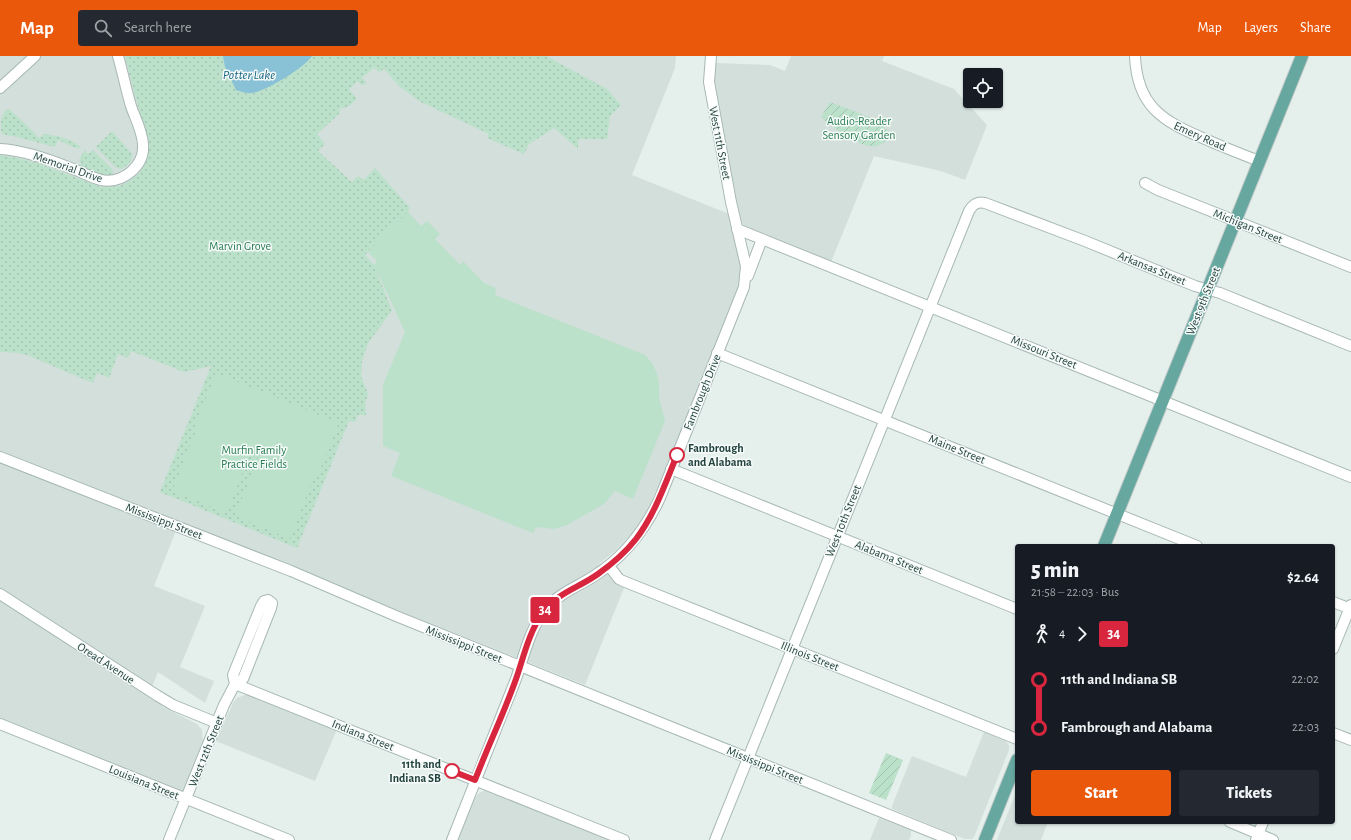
<!DOCTYPE html>
<meta charset="utf-8">
<style>
:root{--surface:#171b24;--page:#242831;--text:#f1f3f6;--muted:#9ea1a6;--accent:#ea580c}
body{margin:0;font-family:"Alegreya Sans",sans-serif;background:var(--page);color:var(--text);height:100vh;display:flex;flex-direction:column;font-size:15px;white-space:nowrap}
*{box-sizing:border-box;margin:0}
p{font-size:13px;color:var(--muted)}
.icon{flex:none;width:22px;height:22px;fill:none;stroke:currentColor;stroke-width:2;stroke-linecap:round;stroke-linejoin:round}
.map{position:relative;flex:1;overflow:hidden}
.sheet{position:absolute;left:1015px;top:488px;width:320px;height:280px;display:flex;flex-direction:column;background:var(--surface);border-radius:4px;box-shadow:0 1px 3px #0004}
.sheet>*{flex:none}
.badge{padding:0 8px;border-radius:3px;font-size:14px;line-height:26px}
.tools{position:absolute;left:963px;top:12px;display:grid;gap:8px}
.tools a{display:grid;place-items:center;width:40px;height:40px;border-radius:4px;background:var(--surface);box-shadow:0 1px 3px #0004;font-size:20px}
.map>.badge{position:absolute;translate:-50% -50%;box-shadow:0 0 0 2px #fff}
.legs{display:flex;align-items:center;gap:6px;height:44px;padding:0 16px;font-size:13px}
.legs p{margin-inline-start:auto}
.head{display:flex;align-items:center;justify-content:space-between;height:68px;padding:0 16px}
h1{font-size:22px;font-weight:800;line-height:30px}
.button{display:flex;gap:8px;margin-top:auto;padding:8px 16px}
.button a{flex:1;height:46px;border-radius:4px;background:var(--accent);color:#fff;font-size:16px;font-weight:800;line-height:46px;text-align:center}
.button a+a{background:var(--page);color:var(--text)}
ul{padding:0 16px;list-style:none}
li{display:flex;align-items:center;gap:14px;height:48px;font-size:15px}
li i{display:grid;place-items:center;width:6px;height:100%;margin:0 5px;background:currentColor}
li i::after{content:'';width:10px;height:10px;margin:-5px;border:3px solid;border-radius:50%;background:var(--surface)}
li p{margin-inline-start:auto}
li:first-child i{background:linear-gradient(#0000 50%,currentColor 0)}
li:last-child i{background:linear-gradient(currentColor 50%,#0000 0)}
header{display:flex;align-items:center;gap:24px;box-sizing:border-box;height:56px;padding:0 20px;background:var(--accent);color:#fff}
header strong{font-size:19px}
nav{display:flex;gap:22px;margin-inline-start:auto;font-size:14px}
.search{width:280px;height:36px;background:var(--page);display:flex;align-items:center;gap:10px;box-sizing:border-box;padding:0 14px;border-radius:4px;color:var(--muted);font-size:15px}
.map>svg:first-child{display:block}
.built{fill:#d2dfdb}
.grass{fill:url(#grass-dots)}
.garden{fill:url(#garden-furrows)}
.pitch{fill:#bce1cb}
.water{fill:#89c1d7}
.lines{fill:none;stroke-linecap:round;stroke-linejoin:round}
.minor-casing{stroke:#a7b8b4;stroke-width:12}
.major-casing{stroke:#c1cac9;stroke-width:14}
.minor{stroke:#fff;stroke-width:10}
.major{stroke:#66a79f;stroke-width:12}
.line-1-casing{stroke:#fff;stroke-width:9}
.line-1{stroke:#d7263d;stroke-width:6}
.stop-1-dot{fill:#fff;stroke:#d7263d;stroke-width:2}
.labels{text-anchor:middle;stroke-width:3;stroke-linejoin:round;paint-order:stroke}
.park-label{font-size:12px;fill:#297d54;stroke:#f6fbf9}
.street-label{font-size:12px;fill:#22423e;stroke:#f6fbf9}
.stop-label{font-size:12px;font-weight:bold;fill:#22423e;stroke:#f6fbf9;text-anchor:start}
.water-label{font-size:13px;font-style:italic;fill:#176484;stroke:#f6fbf9}
</style>
<header>
<strong>Map</strong>
<div class="search"><svg class="icon" aria-label="search" viewBox="0 0 24 24"><circle cx="10" cy="10" r="6"/><path d="M15 15l6 6"/></svg>Search here</div>
<nav><a>Map</a><a>Layers</a><a>Share</a></nav>
</header>
<div class="map">
<svg width="1351" height="784" viewBox="0 0 1351 784">
<defs>
<pattern id="grass-dots" width="8" height="8" patternUnits="userSpaceOnUse"><rect width="8" height="8" fill="#bce1cb"/><path d="M2 2h.1M6 6h.1" fill="none" stroke="#a1c2af" stroke-width="1.8" stroke-linecap="round"/></pattern>
<pattern id="garden-furrows" width="10" height="10" patternUnits="userSpaceOnUse"><rect width="10" height="10" fill="#bce1cb"/><path d="M-1 1l2-2M0 10L10 0M9 11l2-2" fill="none" stroke="#a1c2af"/></pattern>
</defs>
<rect width="100%" height="100%" fill="#e5efec"/>
<!-- built -->
<g class="built">
<path d="M0,0H676L675,12L632,119L729,158L740,205V225L652,449L636,473L617,493L599,508L612,524L624,532L585,629L179,467L154,530L205,550L180,611L214,625L205,647L158,616L148,640L156,644L163,651L197,668L202,674L203,685L183,737H176L53,683L0,663Z"/>
<path d="M791,0H884L882,5L954,33L987,69L965,124L941,115L874,100L831,206L744,170L742,166L736,144L713,24L715,7L770,9L785,15Z"/>
<path d="M245,639H251L337,673L315,725L216,685L233,647L237,642Z"/>
<path d="M984,676L1006,685L1009,690V694L974,781L972,783H965L892,753V750L912,700L966,721Z"/>
<path d="M485,734L487,735L609,784H456L467,756L478,738Z"/>
<path d="M1017,734V766H1048L1041,784H997Z"/>
<path d="M879,762L911,774V779L909,784H870Z"/>
</g>
<!-- grass -->
<g class="grass">
<path d="M125,0H546L607,33L621,49L610,60L607,83H578V93L554,72L529,88L524,98L487,82L489,78L419,45L399,30L384,13L379,16L374,12L362,22L366,26L365,28L361,29L358,25L349,33L357,43L349,50L339,53L340,57L317,78L325,88L318,95L352,126L358,120L364,124L374,113V111L410,152L408,156L398,166L395,164L376,183L378,186L365,199L374,209L392,255L368,287L362,305L361,320L368,338L365,348L366,359H358L355,366L349,365L297,492L160,436L211,310L184,316L131,295L128,302L118,298L109,322L97,317L93,327L27,299L18,297L0,296V99L16,102L38,107L101,131L120,130L131,124L141,115L146,105L149,86L134,36Z"/>
<path d="M9,53C19,62 29,71 39,82L44,78C57,80 70,82 81,91L78,93L58,84L55,91L17,81L2,78C0,70 0,62 5,55Z"/>
<path d="M112,75L132,98C133,105 127,110 121,113L115,111L96,91Z"/>
<path d="M85,94L88,98L93,94L113,114V117L111,120L101,119L80,110L81,107L79,103Z"/>
</g>
<!-- garden -->
<g class="garden">
<path d="M830,46L877,64L892,79C887,83 883,88 877,90C860,93 833,71 821,61Z"/>
<path d="M886,697L903,704L886,744L869,737Z"/>
</g>
<!-- pitch -->
<g class="pitch">
<path d="M408,156L421,170L427,165L440,178L435,183L460,209L463,205L484,227L496,232L495,239L645,299L652,307L657,317L659,328V341L665,365L633,443L615,435L604,448L567,469L554,473L536,471L533,477L391,420L400,397L383,390V329L405,276L374,209L377,205L368,196L378,186L376,183L395,164L398,166Z"/>
<path d="M216,317L339,367L317,422L314,421L290,483L235,460L259,399L251,396L227,457L172,435L196,374L194,372Z"/>
</g>
<!-- water -->
<path class="water" d="M223,0H312C304,12 265,36 251,37C247,38 240,35 236,34L225,11Z"/>
<g class="lines">
<defs>
<g id="minor">
<path d="M1135,0C1137,50 1162,65 1205,83C1223,91 1241,98 1259,105"/>
<path d="M0,32L35,0"/>
<path d="M0,93C24,94 51,104 73,113C82,116 92,122 101,124C123,128 145,110 143,88C142,74 135,62 131,50C126,34 123,17 118,0"/>
<path d="M1145,127L1158,134L1351,211"/>
<path d="M737,173L1351,421"/>
<path d="M748,220L762,183"/>
<path d="M717,297L1197,490"/>
<path d="M0,401L291,515L396,560L951,784"/>
<path d="M671,413L1017,553"/>
<path d="M609,510L619,523L623,525L1017,683"/>
<path d="M0,538L158,640L173,649L217,667"/>
<path d="M1333,546L1351,553"/>
<path d="M1333,593L1351,549"/>
<path d="M235,628L624,784"/>
<path d="M0,668L289,784"/>
<path d="M1333,677L1351,684"/>
<path d="M1230,766L1273,784"/>
<path d="M169,784L224,649L235,628L243,623L271,552L272,547L268,544L264,545L261,550L233,619L235,628"/>
<path d="M452,784L516,623C524,600 530,572 546,553C559,537 577,531 594,520C624,501 645,474 660,442L744,231L746,210L731,146L709,26L711,0"/>
<path d="M715,784L969,155C973,148 977,145 985,147L1085,185L1195,230L1220,237L1351,290"/>
<path d="M1256,784L1263,766"/>
</g>
<g id="major">
<path d="M1104,490L1302,0"/>
<path d="M985,784L1017,704"/>
</g>
</defs>
<!-- minor casing -->
<use href="#minor" class="minor-casing"/>
<!-- major casing -->
<use href="#major" class="major-casing"/>
<!-- minor -->
<use href="#minor" class="minor"/>
<!-- major -->
<use href="#major" class="major"/>
</g>
<g class="lines">
<defs>
<path id="line-1" d="M452,715L475,724C488,690 504,657 516,623C523,603 529,576 542,558C559,535 577,533 598,518C612,508 625,497 636,483C655,458 665,428 677,399"/>
</defs>
<!-- line-1 casing -->
<use href="#line-1" class="line-1-casing"/>
<!-- line-1 -->
<use href="#line-1" class="line-1"/>
</g>
<!-- markers -->
<g class="stop-1-dot">
<circle cx="677" cy="399" r="7"/>
<circle cx="452" cy="715" r="7"/>
</g>
<g class="labels">
<!-- park labels -->
<g class="park-label">
<text x="859" y="69">Audio-Reader<tspan x="859" dy="14">Sensory Garden</tspan></text>
<text x="240" y="194">Marvin Grove</text>
<text x="254" y="398">Murfin Family<tspan x="254" dy="14">Practice Fields</tspan></text>
</g>
<!-- street labels -->
<g class="street-label">
<text transform="translate(1200 80) rotate(24)" y="4">Emery Road</text>
<text transform="translate(720 87) rotate(79)" y="4">West 11th Street</text>
<text transform="translate(68 111) rotate(19)" y="4">Memorial Drive</text>
<text transform="translate(1248 170) rotate(22)" y="4">Michigan Street</text>
<text transform="translate(1152 212) rotate(22)" y="4">Arkansas Street</text>
<text transform="translate(1203 245) rotate(-68)" y="4">West 9th Street</text>
<text transform="translate(1044 296) rotate(22)" y="4">Missouri Street</text>
<text transform="translate(702 336) rotate(-68)" y="4">Fambrough Drive</text>
<text transform="translate(957 393) rotate(22)" y="4">Maine Street</text>
<text transform="translate(164 465) rotate(21)" y="4">Mississippi Street</text>
<text transform="translate(843 465) rotate(-68)" y="4">West 10th Street</text>
<text transform="translate(889 501) rotate(22)" y="4">Alabama Street</text>
<text transform="translate(464 588) rotate(22)" y="4">Mississippi Street</text>
<text transform="translate(810 600) rotate(22)" y="4">Illinois Street</text>
<text transform="translate(106 607) rotate(33)" y="4">Oread Avenue</text>
<text transform="translate(363 679) rotate(22)" y="4">Indiana Street</text>
<text transform="translate(206 695) rotate(-68)" y="4">West 12th Street</text>
<text transform="translate(765 709) rotate(22)" y="4">Mississippi Street</text>
<text transform="translate(144 726) rotate(22)" y="4">Louisiana Street</text>
</g>
<!-- stop labels -->
<g class="stop-label">
<text x="688" y="396">Fambrough<tspan x="688" dy="14">and Alabama</tspan></text>
<text x="441" y="712" text-anchor="end">11th and<tspan x="441" dy="14">Indiana SB</tspan></text>
</g>
<!-- water labels -->
<g class="water-label">
<text x="249" y="23">Potter Lake</text>
</g>
</g>
</svg>
<div class="tools">
<a><svg class="icon" aria-label="locate" viewBox="0 0 24 24"><circle cx="12" cy="12" r="6"/><path d="M12 2v4M12 18v4M2 12h4M18 12h4"/></svg></a>
</div>
<b class="badge" style="left:545px;top:554px;background:#d7263d;color:#fff">34</b>
<section class="sheet">
<div class="head"><div><h1>5 min</h1><p>21:58 – 22:03 · Bus</p></div><b>$2.64</b></div>
<div class="legs"><svg class="icon" aria-label="walk" viewBox="0 0 24 24"><circle cx="13" cy="4" r="2"/><path d="M13 8l-2 6 4 7M11 14l-3 7M7 12l3-4h3l4 4"/></svg>4<svg class="icon" aria-label="forward" viewBox="0 0 24 24"><path d="M9 5l7 7-7 7"/></svg><b class="badge" style="background:#d7263d;color:#fff">34</b></div>
<ul>
<li><i style="color:#d7263d"></i><b>11th and Indiana SB</b><p>22:02</p></li>
<li><i style="color:#d7263d"></i><b>Fambrough and Alabama</b><p>22:03</p></li>
</ul>
<div class="button"><a>Start</a><a>Tickets</a></div>
</section>
</div>
